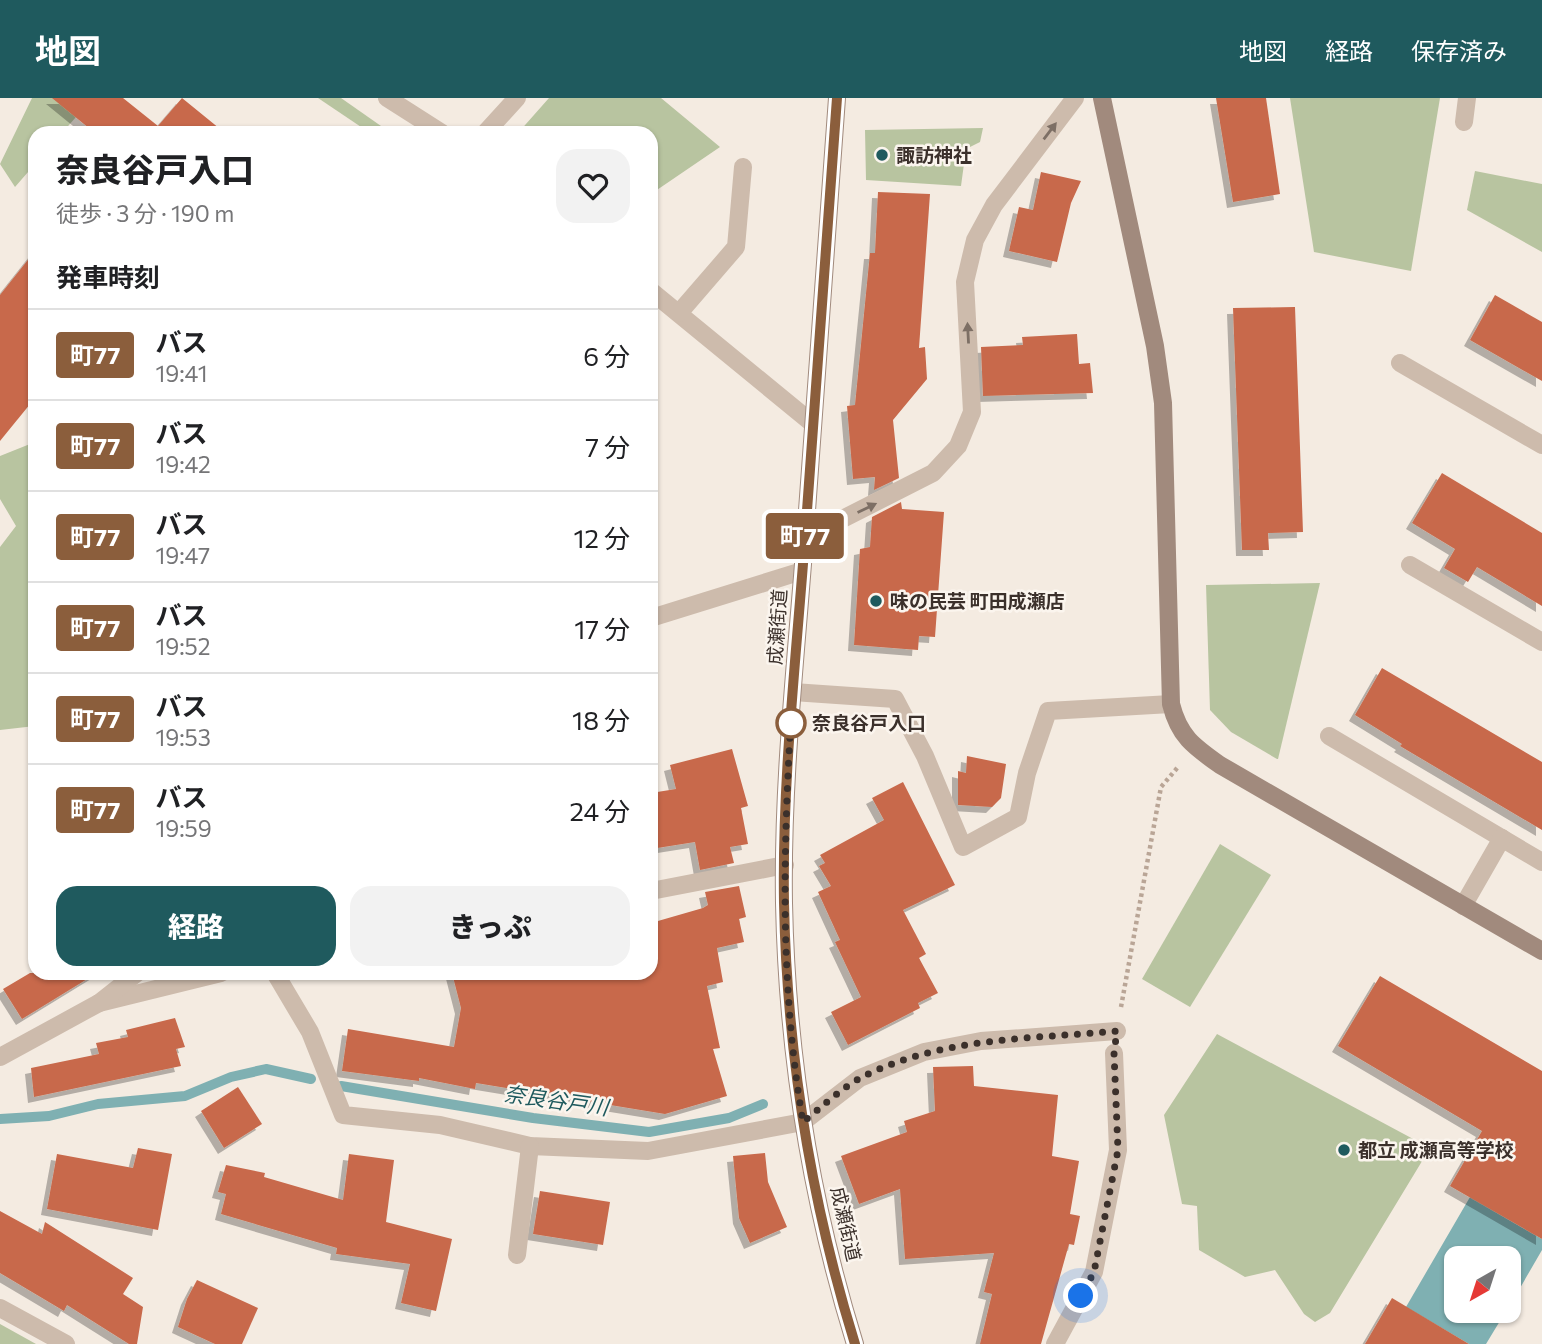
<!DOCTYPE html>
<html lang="ja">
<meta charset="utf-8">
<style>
:root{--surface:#fff;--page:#f2f2f2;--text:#202124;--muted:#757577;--line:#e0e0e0;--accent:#1f5a5e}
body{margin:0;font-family:Commissioner,"Noto Sans JP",sans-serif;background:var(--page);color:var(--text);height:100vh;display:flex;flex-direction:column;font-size:26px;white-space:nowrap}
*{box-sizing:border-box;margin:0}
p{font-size:23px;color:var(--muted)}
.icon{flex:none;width:38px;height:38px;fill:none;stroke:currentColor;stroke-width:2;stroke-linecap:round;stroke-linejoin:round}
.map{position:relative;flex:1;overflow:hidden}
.side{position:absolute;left:28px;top:28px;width:630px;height:854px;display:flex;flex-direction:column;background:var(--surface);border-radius:21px;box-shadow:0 2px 5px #0004}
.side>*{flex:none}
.badge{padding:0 14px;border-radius:5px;font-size:24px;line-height:46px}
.needle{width:46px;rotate:219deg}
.tools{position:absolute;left:1444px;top:1148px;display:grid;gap:14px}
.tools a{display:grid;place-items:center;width:77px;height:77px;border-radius:14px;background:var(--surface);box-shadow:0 2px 5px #0004;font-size:35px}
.you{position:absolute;width:35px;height:35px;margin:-18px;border:5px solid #fff;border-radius:50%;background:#1a73e8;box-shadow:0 0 0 10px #1a73e833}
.map>.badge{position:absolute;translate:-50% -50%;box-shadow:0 0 0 4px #fff}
h2{padding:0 28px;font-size:26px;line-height:63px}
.round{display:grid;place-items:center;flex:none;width:74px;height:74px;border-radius:21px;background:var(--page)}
.overview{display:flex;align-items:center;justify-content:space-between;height:119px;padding:0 28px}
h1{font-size:33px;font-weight:800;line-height:52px}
.action{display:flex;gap:14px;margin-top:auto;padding:14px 28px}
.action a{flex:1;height:80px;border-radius:21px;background:var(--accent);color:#fff;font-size:28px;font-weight:800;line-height:80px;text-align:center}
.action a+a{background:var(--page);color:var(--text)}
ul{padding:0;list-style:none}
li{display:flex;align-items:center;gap:21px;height:91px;padding:0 28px;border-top:2px solid var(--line)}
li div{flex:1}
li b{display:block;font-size:26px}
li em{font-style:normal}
li .badge{min-width:77px;font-weight:700;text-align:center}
header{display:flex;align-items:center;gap:42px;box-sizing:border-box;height:98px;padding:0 35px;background:var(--accent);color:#fff}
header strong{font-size:33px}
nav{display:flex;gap:38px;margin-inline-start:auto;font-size:24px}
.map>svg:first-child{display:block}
.green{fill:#b8c4a0}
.water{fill:#7fb0b2}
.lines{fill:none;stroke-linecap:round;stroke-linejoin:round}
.stream{stroke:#7fb0b2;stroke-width:10}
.building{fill:#c8694b;filter:url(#shadow)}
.path{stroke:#b9a596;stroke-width:4.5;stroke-dasharray:3.5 3.5;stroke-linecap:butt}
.lane{stroke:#cdbbac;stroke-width:18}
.street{stroke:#cdbbac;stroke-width:18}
.secondary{stroke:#a18a7d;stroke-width:18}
.oneway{fill:#7d6f65}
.line-casing{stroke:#fff;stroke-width:16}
.line{stroke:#8b5e3c;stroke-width:10}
.walk{stroke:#3b302b;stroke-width:7;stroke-dasharray:0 12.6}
.poi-dot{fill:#1f5a5e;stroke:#fbf5ee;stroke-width:2.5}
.stop-dot{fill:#fff;stroke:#8b5e3c;stroke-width:3.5}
.labels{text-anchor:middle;stroke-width:5;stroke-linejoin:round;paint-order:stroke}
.poi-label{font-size:19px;font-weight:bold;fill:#3b302b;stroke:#fbf5ee;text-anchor:start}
.street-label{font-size:19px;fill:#3b302b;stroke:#fbf5ee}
.stop-label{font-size:19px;font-weight:bold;fill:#3b302b;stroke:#fbf5ee;text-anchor:start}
.water-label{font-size:21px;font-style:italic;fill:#1f5a5e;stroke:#fbf5ee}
</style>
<header>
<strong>地図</strong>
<nav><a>地図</a><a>経路</a><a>保存済み</a></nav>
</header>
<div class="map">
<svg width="1542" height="1246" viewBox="0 0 1542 1246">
<defs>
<filter id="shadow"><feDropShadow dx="-6" dy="6" stdDeviation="0" flood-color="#0004"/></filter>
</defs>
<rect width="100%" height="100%" fill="#f4ebe1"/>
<!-- green -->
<g class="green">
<path d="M32,0H84L76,19L62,35H35V66L15,89L0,66Z"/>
<path d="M318,0H341L391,35H370Z"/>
<path d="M549,0H661L720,49L651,96V35H518Z"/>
<path d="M1290,0H1440L1411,173L1314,154Z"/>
<path d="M983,30L980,44L966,51L961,88L866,82L865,32Z"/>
<path d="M1475,73L1542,86V154L1467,112Z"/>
<path d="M35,344V628L0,632V449L16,428L0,401V358Z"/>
<path d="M1320,485L1278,661H1277L1231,634L1210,612L1206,487Z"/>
<path d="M1220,746L1271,777L1190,909L1142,881Z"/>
<path d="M1217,936L1430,1050L1330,1215L1315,1224L1304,1216L1275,1172L1245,1179L1199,1152L1197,1108L1182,1106L1164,1017Z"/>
<path d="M0,1226L36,1246H0Z"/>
</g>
<!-- water -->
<path class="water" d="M1470,1099L1542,1141V1152L1509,1209L1508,1160H1456V1213H1506L1486,1246H1469L1406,1209Z"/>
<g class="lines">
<!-- stream -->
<g class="stream">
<path d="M341,988L533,1020L649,1034L729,1020L763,1006"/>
<path d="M0,1021L49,1018L98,1006L185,998L231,979L266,971L311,981"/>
</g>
</g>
<!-- building -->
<g class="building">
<path d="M52,0H123L158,28L182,0L225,35H95Z"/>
<path d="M1216,0H1266L1280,96L1233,104Z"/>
<path d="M1041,74L1081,83L1071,105L1057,164L1009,153L1019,109L1033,112Z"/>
<path d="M878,94L930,96L919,250L925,249L927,281L893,322L899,380L874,392L875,379L853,381L847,308L855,307L870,155H875Z"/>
<path d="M35,153V300L0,343V197Z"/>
<path d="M1495,197L1542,224V283L1470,242Z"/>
<path d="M1295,209L1303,434L1268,435L1269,452H1242L1233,210Z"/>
<path d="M1077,236L1079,266L1090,265L1093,295L983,298L981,249L1023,247L1022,239Z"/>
<path d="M1442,375L1542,435V508L1477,469L1468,484L1444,470L1455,451L1412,425Z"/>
<path d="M901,404L902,411L944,414L935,539L919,538L918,552L854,547L860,451L870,449L872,419Z"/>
<path d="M1382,570L1542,664V732L1400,648L1402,646L1355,617Z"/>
<path d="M732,651L748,708L741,710L748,746L730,749L734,765L700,772L695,744L651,751V695L676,691L670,667Z"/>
<path d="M967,658L1006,666L1001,700L992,709L958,707V673L966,675Z"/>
<path d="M903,684L955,787L903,812L926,856L919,860L938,895L918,905L920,910L848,947L831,914L861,899L835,844L840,842L818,794L831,788L819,768L825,765L820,757L884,722L872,700Z"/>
<path d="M739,788L746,819L739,821L744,844L717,850L723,884L707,888L720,950L713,951L727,998L665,1016L476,985L475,991L419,980V983L342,973L348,931L454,949L461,910L452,875H651V825L703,810L708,807L705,794Z"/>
<path d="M30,875H97L22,921L3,891Z"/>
<path d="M1380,878L1542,973V1141L1450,1088L1482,1033L1338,948Z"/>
<path d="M175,920L185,949L176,951L181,968L34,999L31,970L99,956L96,945L128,939L126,932Z"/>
<path d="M973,968L974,988L1058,997L1052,1058L1079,1063L1070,1116L1080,1118L1074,1147L1069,1146L1041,1246H980L992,1196L984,1194L994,1155L905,1161L900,1091L859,1106L841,1058L907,1034L904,1023L935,1013L933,969Z"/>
<path d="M238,989L262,1026L224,1050L201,1013Z"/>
<path d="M138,1050L172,1056L158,1132L47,1111L57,1056L133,1070Z"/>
<path d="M765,1055L768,1084L787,1129L750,1145L739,1120L733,1058Z"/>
<path d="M349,1056L394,1062L386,1124L452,1141L436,1213L401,1205L410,1166L336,1156L337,1150L221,1116L226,1096L218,1094L226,1067L265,1075L264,1079L343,1102Z"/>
<path d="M540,1093L610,1104L603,1147L533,1136Z"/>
<path d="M0,1113L42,1136L45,1124L133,1180L123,1196L143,1209L137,1246H129L67,1207L64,1213L0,1175Z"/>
<path d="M197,1182L258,1210L242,1246H215L178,1229L187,1201Z"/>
<path d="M1392,1200L1469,1246H1365Z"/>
</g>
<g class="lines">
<!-- path -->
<path class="path" d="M1121,909L1161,689L1178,669"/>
<!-- lane -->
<g class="lane">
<path d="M1464,24L1467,0"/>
<path d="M1400,265L1542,347"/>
<path d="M1410,467L1542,544"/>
<path d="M1329,638L1542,764"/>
<path d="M651,793L785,767"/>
<path d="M1463,808L1502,740"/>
<path d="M275,875L310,934L343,1017L440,1027L530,1048L648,1053L803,1024L860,980L924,954L981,943L1117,933"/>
<path d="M99,905L221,875"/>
</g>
<!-- street -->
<g class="street">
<path d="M387,0L442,35"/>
<path d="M485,35L517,0"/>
<path d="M651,193L812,325"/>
<path d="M679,215L736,149L743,69"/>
<path d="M805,440L933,375L958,348L972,314L965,184L975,142L994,107L1075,0"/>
<path d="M651,520L802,473"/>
<path d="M793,594L895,601L925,658L963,749L1018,719L1027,675L1048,613L1171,606"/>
<path d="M0,959L99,905L137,875"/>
<path d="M517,1157L530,1048"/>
<path d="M0,1210L66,1246"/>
<path d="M1055,1246L1094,1174L1118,1052L1114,955"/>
</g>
<!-- secondary -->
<g class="secondary">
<path d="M837,0C826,147 816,294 805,440C796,562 782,683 784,805C787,954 811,1104 855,1246"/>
<path d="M1102,0L1155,248L1163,305L1171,606C1179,638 1193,648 1220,667L1542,853"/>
</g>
</g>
<!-- one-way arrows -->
<defs><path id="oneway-solid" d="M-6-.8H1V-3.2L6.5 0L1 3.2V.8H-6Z" transform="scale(1.75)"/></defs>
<g class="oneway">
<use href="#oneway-solid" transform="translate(1050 33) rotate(-53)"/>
<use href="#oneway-solid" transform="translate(968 235) rotate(-93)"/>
<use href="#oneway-solid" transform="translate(867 410) rotate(-26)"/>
</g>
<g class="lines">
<defs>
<path id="line" d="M837,0C826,147 816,294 805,440C796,562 782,683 784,805C787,954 811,1104 855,1246"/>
</defs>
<!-- line casing -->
<use href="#line" class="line-casing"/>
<!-- line -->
<use href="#line" class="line"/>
<!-- walk -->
<path class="walk" d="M791,625V620C783,755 780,891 803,1024C821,1010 841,990 862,979C942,939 1030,941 1117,933L1114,955L1118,1052L1094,1174L1081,1198"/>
</g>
<!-- markers -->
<g class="poi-dot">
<circle cx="882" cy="57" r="7"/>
<circle cx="876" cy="503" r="7"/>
<circle cx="1344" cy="1052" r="7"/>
</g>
<circle class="stop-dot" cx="791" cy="625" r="14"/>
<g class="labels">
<!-- poi labels -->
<g class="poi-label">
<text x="896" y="64">諏訪神社</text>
<text x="890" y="510">味の民芸 町田成瀬店</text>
<text x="1358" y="1059">都立 成瀬高等学校</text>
</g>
<!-- street labels -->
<g class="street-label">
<text transform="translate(777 529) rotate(-86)" y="7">成瀬街道</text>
<text transform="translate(846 1126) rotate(77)" y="7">成瀬街道</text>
</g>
<!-- stop labels -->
<g class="stop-label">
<text x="812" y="632">奈良谷戸入口</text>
</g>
<!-- water labels -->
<g class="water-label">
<text transform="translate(556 1003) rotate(8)" y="7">奈良谷戸川</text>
</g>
</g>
</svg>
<div class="tools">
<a><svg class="needle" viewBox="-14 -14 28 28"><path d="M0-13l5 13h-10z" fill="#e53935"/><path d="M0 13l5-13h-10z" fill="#757577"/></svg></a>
</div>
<div class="you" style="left:1081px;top:1198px"></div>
<b class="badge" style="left:805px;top:438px;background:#8b5e3c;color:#fff">町77</b>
<section class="side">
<div class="overview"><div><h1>奈良谷戸入口</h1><p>徒歩 · 3 分 · 190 m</p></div><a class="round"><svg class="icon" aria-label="heart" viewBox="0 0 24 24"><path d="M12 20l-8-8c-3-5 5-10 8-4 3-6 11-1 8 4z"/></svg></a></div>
<h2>発車時刻</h2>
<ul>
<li><span class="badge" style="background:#8b5e3c;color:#fff">町77</span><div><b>バス</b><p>19:41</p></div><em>6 分</em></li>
<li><span class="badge" style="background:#8b5e3c;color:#fff">町77</span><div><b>バス</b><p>19:42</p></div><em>7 分</em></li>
<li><span class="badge" style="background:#8b5e3c;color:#fff">町77</span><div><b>バス</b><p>19:47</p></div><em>12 分</em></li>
<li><span class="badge" style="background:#8b5e3c;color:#fff">町77</span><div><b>バス</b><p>19:52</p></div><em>17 分</em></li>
<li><span class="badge" style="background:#8b5e3c;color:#fff">町77</span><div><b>バス</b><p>19:53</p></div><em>18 分</em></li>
<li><span class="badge" style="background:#8b5e3c;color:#fff">町77</span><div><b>バス</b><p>19:59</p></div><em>24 分</em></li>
</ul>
<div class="action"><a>経路</a><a>きっぷ</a></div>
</section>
</div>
